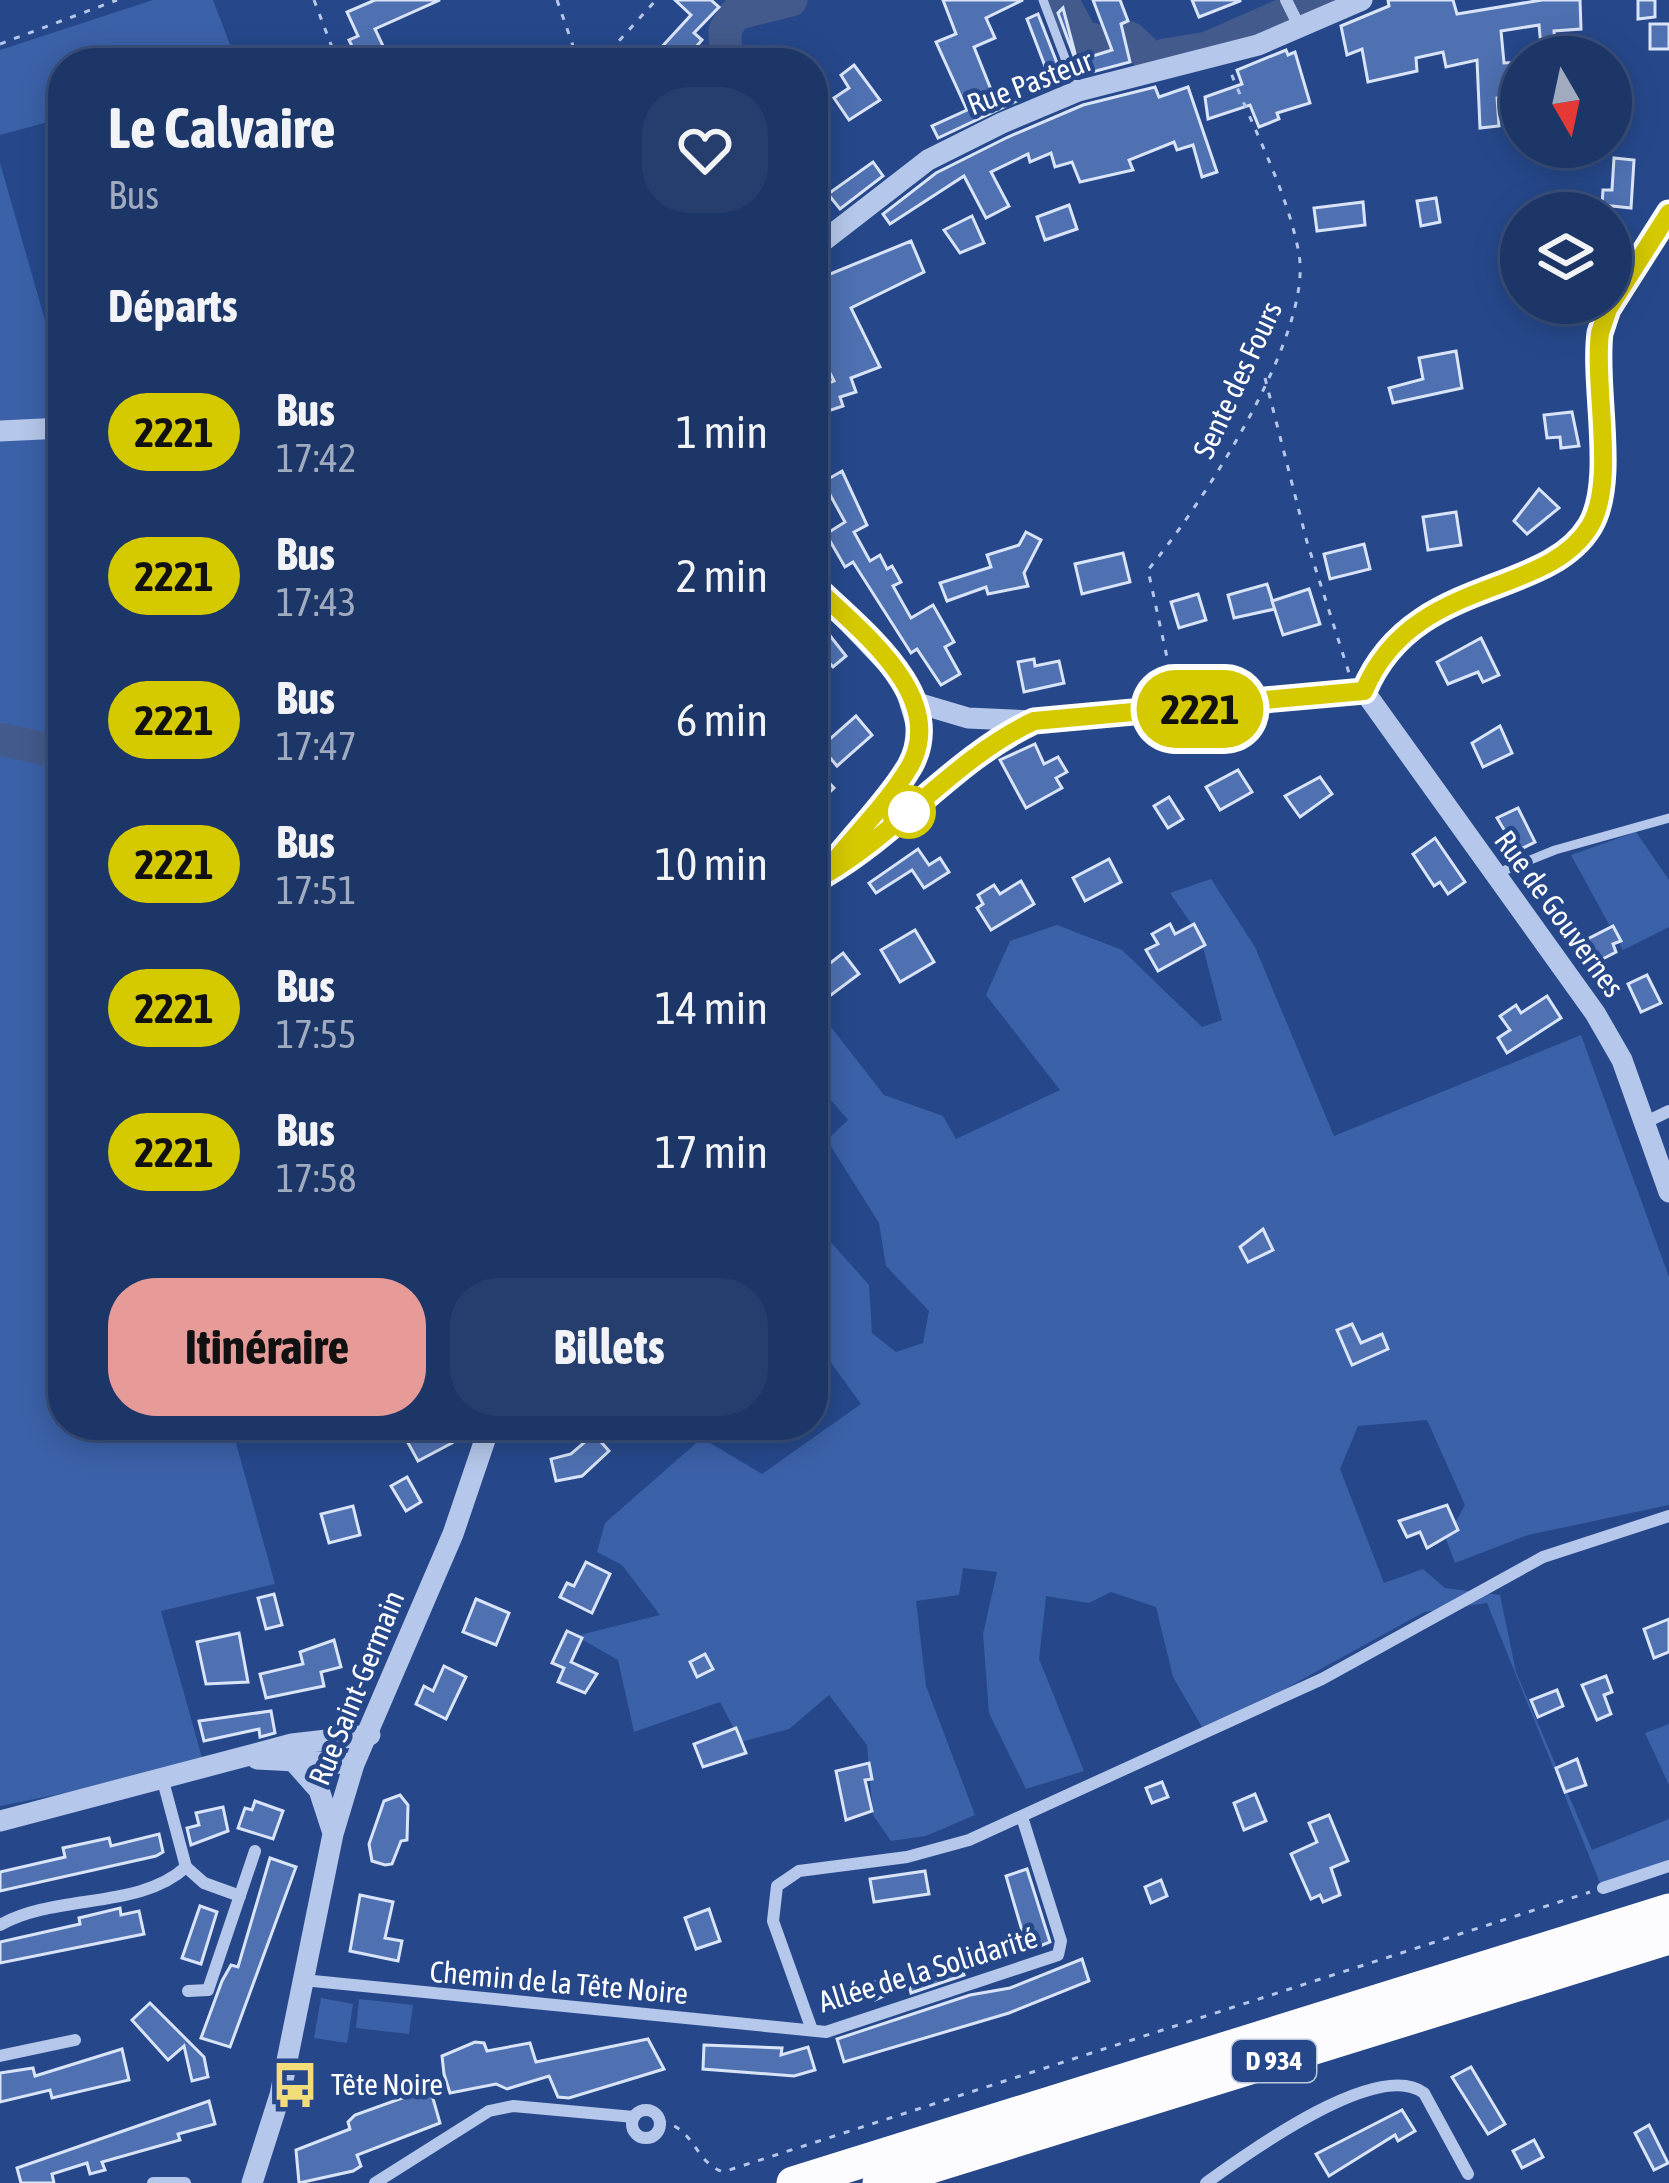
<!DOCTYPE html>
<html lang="fr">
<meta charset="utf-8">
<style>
:root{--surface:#1c3668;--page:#253e6e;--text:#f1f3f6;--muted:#a0abc0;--line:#3a507c;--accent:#e69b98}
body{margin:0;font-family:"Asap Condensed",sans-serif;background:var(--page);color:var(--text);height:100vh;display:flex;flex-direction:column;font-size:45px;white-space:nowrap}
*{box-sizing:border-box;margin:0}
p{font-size:39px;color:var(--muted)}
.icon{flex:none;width:66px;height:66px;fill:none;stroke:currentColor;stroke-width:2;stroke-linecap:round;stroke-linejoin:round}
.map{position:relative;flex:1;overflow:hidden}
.drawer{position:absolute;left:48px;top:48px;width:780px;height:1392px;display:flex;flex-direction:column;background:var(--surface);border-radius:48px;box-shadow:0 6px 30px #0003,0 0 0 3px var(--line)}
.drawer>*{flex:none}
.badge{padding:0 24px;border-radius:39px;font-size:42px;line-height:78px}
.needle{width:78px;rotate:171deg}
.tools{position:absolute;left:1500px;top:36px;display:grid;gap:24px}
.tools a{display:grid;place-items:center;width:132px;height:132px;border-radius:50%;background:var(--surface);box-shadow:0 6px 30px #0003,0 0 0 3px var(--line);font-size:60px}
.map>.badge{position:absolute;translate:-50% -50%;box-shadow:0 0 0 6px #fff}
h2{padding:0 60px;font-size:45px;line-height:108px}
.round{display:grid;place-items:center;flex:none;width:126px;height:126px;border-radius:48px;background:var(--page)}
.headline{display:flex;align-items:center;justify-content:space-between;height:204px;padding:0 60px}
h1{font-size:57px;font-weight:700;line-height:90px}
.action{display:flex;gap:24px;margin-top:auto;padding:24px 60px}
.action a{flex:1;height:138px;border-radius:48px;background:var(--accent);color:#111;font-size:48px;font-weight:700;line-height:138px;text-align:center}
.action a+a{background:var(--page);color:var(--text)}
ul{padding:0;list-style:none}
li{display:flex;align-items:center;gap:36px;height:144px;padding:0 60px}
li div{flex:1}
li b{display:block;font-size:45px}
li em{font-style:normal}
li .badge{min-width:132px;font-weight:700;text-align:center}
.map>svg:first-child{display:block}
.green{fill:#3b61a8}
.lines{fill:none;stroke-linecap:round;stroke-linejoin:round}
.river{stroke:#435b8c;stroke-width:33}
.building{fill:#4f71b2;stroke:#d9e4f8;stroke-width:3}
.path{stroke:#b5c7ea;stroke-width:3;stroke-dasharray:6 9;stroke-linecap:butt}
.service{stroke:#b5c7ea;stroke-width:9}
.minor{stroke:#b5c7ea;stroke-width:12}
.tertiary{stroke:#b5c7ea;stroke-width:21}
.trunk{stroke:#fcfcfe;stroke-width:33}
.line-casing{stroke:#fff;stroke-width:27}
.line{stroke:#d5c900;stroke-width:18}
.stop-dot{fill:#fff;stroke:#d5c900;stroke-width:6}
.labels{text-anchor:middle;stroke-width:9;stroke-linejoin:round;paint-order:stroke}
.shield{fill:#26488b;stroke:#bec8dc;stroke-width:3}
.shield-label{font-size:27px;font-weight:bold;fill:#fff}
.street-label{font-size:30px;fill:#fff;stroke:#26488b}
.poi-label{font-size:30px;fill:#fff;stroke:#26488b;text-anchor:start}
</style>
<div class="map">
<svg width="1669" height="2183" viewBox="0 0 1669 2183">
<rect width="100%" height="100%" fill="#26488b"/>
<!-- green -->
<g class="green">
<path d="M153,0H213L237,63H63V168L48,122L0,135V50Z"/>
<path d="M0,163L63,383V1425H231L275,1584L161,1611L204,1765L0,1806Z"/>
<path d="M1636,832L1669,880V927L1623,950L1571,855Z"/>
<path d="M1211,879L1255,947L1334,1136L1581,1035L1669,1277V1505L1528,1535L1455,1563L1446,1539L1465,1505L1427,1420L1358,1426L1340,1469L1384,1583L1423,1569L1445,1588L1500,1595L1516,1672L1592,1850L1669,1819V1861L1600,1883L1487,1603L1424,1612L1267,1699L1202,1727L1173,1677L1156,1607L1111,1592L1089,1603L1046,1596L1039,1659L1084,1771L1026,1789L989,1713L983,1634L997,1572L963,1568L959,1595L916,1601L926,1686L975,1815L926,1836L891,1841L873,1815L867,1745L829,1695L789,1729L741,1742L720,1702L634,1732L618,1660L576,1636L660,1615L622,1565L597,1552L605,1523L702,1438L762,1474L861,1404L813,1338V1222L869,1285L872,1333L896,1352L923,1343L929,1311L886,1266L879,1223L827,1140L848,1120L813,1079V1004L884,1095L943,1116L956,1139L1060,1090L986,995L1010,941L1057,925L1122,950L1202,1027L1222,1020L1200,936L1170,893Z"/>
<path d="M1669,1724V1785L1645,1733Z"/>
<path d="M321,1998L353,2004L347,2043L314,2038Z"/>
<path d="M359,1999L413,2005L409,2034L356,2028Z"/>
</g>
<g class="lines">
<!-- river -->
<g class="river">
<path d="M1062,0L1082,37L1106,43L1130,38L1151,58"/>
<path d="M1165,55L1207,48L1317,0"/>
<path d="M726,63L725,30L735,14L791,0"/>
<path d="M0,739L63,753"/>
</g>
</g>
<!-- building -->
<g class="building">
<path d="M375,0H440L375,29L391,63H360L349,40L358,36L347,12Z"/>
<path d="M675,0H711L719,7L694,33L702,40L682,63H647L691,15Z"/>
<path d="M943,0H1023L986,18L995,38L974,47L994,97L1015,87L1021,99L938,138L932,126L967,110L936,42L956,34Z"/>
<path d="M1093,0H1120L1128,21L1121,24L1130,62L1081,75L1058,13L1063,8L1077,61L1112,50Z"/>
<path d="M1192,0H1240V1L1199,17Z"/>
<path d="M1388,0H1453L1457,14L1542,0H1580L1581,29L1554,31L1556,57H1542L1539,25L1501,31L1504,63L1521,62V92L1497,98L1499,126L1480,128L1477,60L1446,67L1443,52L1416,58L1417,71L1368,82L1362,49L1347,55L1341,26L1389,6Z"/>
<path d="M1638,0H1655V17L1638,19Z"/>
<path d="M1038,14L1064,81L1046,88L1040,78L1048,74L1027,19Z"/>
<rect x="1650" y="24" width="19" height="25"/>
<path d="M1286,50L1288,55L1295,52L1310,103L1277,113L1279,119L1259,127L1250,105L1208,119L1205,97L1242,84L1237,70Z"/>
<path d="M854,65L880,100L849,120L834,98L849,88L841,75Z"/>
<path d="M1155,87L1159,97L1188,87L1217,172L1202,177L1193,145L1177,150L1174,142L1129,160L1133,170L1080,182L1072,162L1055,167L1051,153L1030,162L1028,154L991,172L1009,206L986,218L964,176L890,224L883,214L936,173L1008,137L1083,105Z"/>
<path d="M1614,158L1634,160L1631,208L1602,205L1603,190H1612Z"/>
<path d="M873,162L883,176L840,209L828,194Z"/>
<path d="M1436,198L1440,222L1421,226L1417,201Z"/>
<path d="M1363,202L1365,225L1317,231L1314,208Z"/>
<path d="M1069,205L1077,229L1045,240L1037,217Z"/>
<path d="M972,216L984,243L960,253L944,230Z"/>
<path d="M911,241L924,272L851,308L880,367L851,378L856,392L840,397L843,406L813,416V389L834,381L813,339V314L820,311L813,281Z"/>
<path d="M1456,351L1462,388L1393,403L1389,388L1423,379L1419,358Z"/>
<path d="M1572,412L1579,446L1561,448L1560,437L1547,438L1544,415Z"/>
<path d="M842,471L867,525L854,532L870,561L880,555L887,569L892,566L901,582L893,586L911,618L933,605L954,642L945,647L960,674L941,685L917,649L911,653L853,562L845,567L826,534L845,522L823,482Z"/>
<path d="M1539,489L1559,508L1527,534L1514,521Z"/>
<path d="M1456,512L1461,545L1428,550L1423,517Z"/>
<path d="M1026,532L1041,540L1024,573L1028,586L988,594L986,587L947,601L940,583L991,567L987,555L1019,545Z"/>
<path d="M1364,544L1370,569L1330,579L1324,554Z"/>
<path d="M1123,553L1130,582L1082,594L1075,564Z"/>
<path d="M1267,584L1275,609L1234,618L1228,595Z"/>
<path d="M1309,589L1320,624L1283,635L1272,601Z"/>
<path d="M1198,594L1206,620L1179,628L1171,602Z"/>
<path d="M813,614L846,656L833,667L825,658L813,669Z"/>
<path d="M1481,638L1499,675L1483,682L1478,672L1448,684L1437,662Z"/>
<path d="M1034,659L1035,666L1059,661L1064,683L1024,692L1018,662Z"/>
<path d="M856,716L872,735L837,766L821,747Z"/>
<path d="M1500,726L1512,753L1483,767L1472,743Z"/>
<path d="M1035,744L1044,764L1058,757L1067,772L1056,778L1062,788L1026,808L1000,760Z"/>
<path d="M813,766L834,788L813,808Z"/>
<path d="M1238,770L1252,792L1220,810L1206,787Z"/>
<path d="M1320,777L1332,794L1300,817L1285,796Z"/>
<path d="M1169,797L1183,819L1168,828L1154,806Z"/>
<path d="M1518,808L1535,842L1517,851L1497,818Z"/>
<path d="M1435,838L1465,882L1448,894L1440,882L1434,886L1413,854Z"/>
<path d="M918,849L929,865L940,858L949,872L924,888L912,870L876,893L869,883Z"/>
<path d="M1109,859L1121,882L1085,901L1073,878Z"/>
<path d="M1021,881L1034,904L991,930L977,908L983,904L978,895L994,885L1000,894Z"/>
<path d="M1170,924L1175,934L1194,924L1205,945L1158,971L1146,950L1158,944L1152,934Z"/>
<path d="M1613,926L1621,941L1613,944L1616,952L1587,967L1576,945Z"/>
<path d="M915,930L934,962L900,982L881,950Z"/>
<path d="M843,953L859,974L831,995L815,975Z"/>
<path d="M1647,975L1661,1003L1641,1012L1628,984Z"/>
<path d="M1547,996L1561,1018L1507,1053L1498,1038L1510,1030L1500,1016L1516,1005L1521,1013Z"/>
<path d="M1263,1229L1273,1250L1248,1262L1240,1247Z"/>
<path d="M1352,1324L1361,1343L1382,1334L1388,1349L1352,1365L1337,1330Z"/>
<path d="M442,1425L452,1443L418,1461L407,1441Z"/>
<path d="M594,1434L609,1451L582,1476L556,1481L551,1459L571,1454Z"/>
<path d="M407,1477L421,1502L406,1511L391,1486Z"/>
<path d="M1447,1505L1458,1530L1427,1548L1420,1532L1407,1537L1399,1521Z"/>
<path d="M353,1506L360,1535L329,1543L321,1514Z"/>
<path d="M586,1562L610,1574L592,1613L560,1597L567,1583L574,1586Z"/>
<path d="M274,1594L282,1625L266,1629L258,1598Z"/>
<path d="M476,1599L509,1613L496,1645L463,1632Z"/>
<path d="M1669,1619V1652L1654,1658L1644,1629Z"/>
<path d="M567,1631L582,1638L571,1662L597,1674L585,1693L558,1682L564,1668L552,1663Z"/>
<path d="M239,1633L248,1682L206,1684L197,1642Z"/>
<path d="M334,1640L341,1667L321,1672L324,1686L266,1698L260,1674L303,1664L300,1652Z"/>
<path d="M705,1654L713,1669L697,1677L690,1662Z"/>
<path d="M444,1666L466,1677L446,1719L416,1704L424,1686L433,1691Z"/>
<path d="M1606,1676L1612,1692L1604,1695L1611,1714L1597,1720L1582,1685Z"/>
<path d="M1557,1690L1563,1706L1538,1717L1531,1700Z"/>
<path d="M271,1711L275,1733L260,1737L259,1729L204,1741L199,1721Z"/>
<path d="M736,1728L746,1753L703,1767L694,1744Z"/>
<path d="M1577,1759L1586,1785L1565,1792L1556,1768Z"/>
<path d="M869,1763L872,1779L865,1780L872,1811L846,1820L836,1771Z"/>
<path d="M1162,1782L1168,1797L1152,1803L1146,1788Z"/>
<path d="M1255,1794L1266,1821L1244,1830L1234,1803Z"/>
<path d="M400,1795L408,1805L407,1840L401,1841L392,1864L385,1865L372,1861L369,1844L384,1801Z"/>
<path d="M255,1801L283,1811L273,1839L238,1828L245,1808L252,1810Z"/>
<path d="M223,1807L228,1831L191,1845L187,1828L199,1825L196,1813Z"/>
<path d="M1329,1815L1348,1861L1331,1868L1340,1895L1323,1902L1320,1895L1311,1899L1291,1854L1317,1842L1309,1823Z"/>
<path d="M159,1834L163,1852L156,1856L0,1891V1872L65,1857L63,1848L109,1838L111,1846Z"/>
<path d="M270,1858L296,1867L230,2047L201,2038L222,1981L231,1965L238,1967Z"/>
<path d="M1027,1869L1050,1942L1028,1951L1006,1876Z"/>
<path d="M925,1871L929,1894L874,1902L870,1879Z"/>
<path d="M1161,1880L1167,1896L1151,1903L1145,1887Z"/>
<path d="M360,1895L393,1902L385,1938L402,1941L398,1961L350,1951Z"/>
<path d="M200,1906L217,1912L201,1964L182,1958Z"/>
<path d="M120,1908L121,1915L139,1911L144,1934L0,1963V1942L80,1924L79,1918Z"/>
<path d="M709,1909L720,1941L696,1949L685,1918Z"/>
<path d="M957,1955L964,1975L911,1993L909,1985L875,2000L869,1984Z"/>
<path d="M1082,1959L1089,1981L1009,2013L844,2062L837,2039L970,1995L1010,1988Z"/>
<path d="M150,2003L204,2057L208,2077L192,2081L184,2046L168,2060L132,2020Z"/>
<path d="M648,2039L664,2069L569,2098L558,2097L549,2076L507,2089L496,2084L450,2093L444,2074L442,2056L475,2042L484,2043L487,2051L530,2043L536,2062Z"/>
<path d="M704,2045L782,2048L781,2055L808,2047L815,2070L794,2076L703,2069Z"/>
<path d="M122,2049L129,2080L52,2098L50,2090L0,2102V2073L33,2068L35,2076Z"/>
<path d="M1471,2067L1505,2124L1488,2134L1452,2077Z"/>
<path d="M430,2088L440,2123L357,2155L361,2166L353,2171L299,2183L296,2150L350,2129L348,2122L355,2115Z"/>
<path d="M209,2101L215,2124L178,2134L180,2140L102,2162L105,2170L90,2174L87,2163L52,2174L54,2183H21L17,2168Z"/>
<path d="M1402,2110L1415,2131L1398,2141L1395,2135L1329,2176L1316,2154Z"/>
<path d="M1649,2125L1668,2163L1654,2170L1635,2133Z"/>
<path d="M1534,2140L1543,2157L1522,2168L1513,2151Z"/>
</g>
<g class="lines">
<!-- path -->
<g class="path">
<path d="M314,0L338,63"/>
<path d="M557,0L579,63"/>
<path d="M0,44L117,0"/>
<path d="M599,63L656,0"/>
<path d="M1265,378L1307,542L1349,673"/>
<path d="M1173,685L1148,570C1200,507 1313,336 1299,254C1288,193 1254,130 1231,73"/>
<path d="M660,2121C696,2128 693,2161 723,2172L1590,1892"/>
</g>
<!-- service -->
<g class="service">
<path d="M1043,0L1077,90"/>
<path d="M1498,873L1555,850L1669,818"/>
</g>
<!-- minor -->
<g class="minor">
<path d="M1286,0L1301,30"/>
<path d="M1644,1123L1669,1111"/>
<path d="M186,1867L204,1883L240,1896"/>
<path d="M1603,1888L1669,1866"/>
<path d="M0,1925C57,1893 139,1910 186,1867L163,1781"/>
<path d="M303,1980L826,2032L1058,1955L1061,1941L1022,1817"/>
<path d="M188,1991L208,1990L255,1851"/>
<path d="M812,2030L773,1921L777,1886L799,1871L907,1857L969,1840L1322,1679L1543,1557L1669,1516"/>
<path d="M0,2056L75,2040"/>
<circle cx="646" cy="2124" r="14"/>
<path d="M153,2183H185"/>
<path d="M375,2183L489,2111L513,2106L634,2117"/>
<path d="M1206,2183C1245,2155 1377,2058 1424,2093L1468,2174"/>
</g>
<!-- tertiary -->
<g class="tertiary">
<path d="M813,249L928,160L1002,123L1078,91L1258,45L1362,0"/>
<path d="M0,431L63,428"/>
<path d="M813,585L903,680L919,733L911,764L813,886"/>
<path d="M1364,691C1413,575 1546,599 1590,526C1617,481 1593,387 1600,333L1608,309L1669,212"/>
<path d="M1364,691L1595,1013L1622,1060L1669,1192"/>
<path d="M914,702L968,718L1034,721L1364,691"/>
<path d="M833,870L987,746L1028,724"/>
<path d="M257,1759L354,1764"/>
<path d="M296,1764L319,1790L332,1830"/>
<path d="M0,1821L292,1744L370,1735"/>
<path d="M252,2183L280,2095L333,1834L354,1764L453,1534L490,1425"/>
</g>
<!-- trunk -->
<g class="trunk">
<path d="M793,2183L1669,1910"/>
<path d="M879,2183L1669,1938"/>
</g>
</g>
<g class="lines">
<defs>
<path id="line" d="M813,585C856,628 949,695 910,766C887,805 851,838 824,875C900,831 955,758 1034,721L1364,691C1413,575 1546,599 1590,526C1617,481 1593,387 1600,333L1608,309L1669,213"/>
</defs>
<!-- line casing -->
<use href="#line" class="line-casing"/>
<!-- line -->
<use href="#line" class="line"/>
</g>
<!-- icons -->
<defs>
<symbol id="bus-bare" viewBox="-9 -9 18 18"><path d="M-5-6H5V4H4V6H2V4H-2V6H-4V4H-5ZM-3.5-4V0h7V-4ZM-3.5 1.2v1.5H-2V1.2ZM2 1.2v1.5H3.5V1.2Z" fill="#f3dc7a" stroke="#26488b" stroke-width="2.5" paint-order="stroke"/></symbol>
</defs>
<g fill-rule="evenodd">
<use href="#bus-bare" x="262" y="2052" width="66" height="66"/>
</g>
<!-- markers -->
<circle class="stop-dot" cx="909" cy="812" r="24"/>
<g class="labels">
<!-- shield labels -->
<rect class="shield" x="1232" y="2040" width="84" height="42" rx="9"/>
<g class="shield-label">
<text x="1274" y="2070">D 934</text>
</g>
<!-- street labels -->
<g class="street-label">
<text transform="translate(1030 83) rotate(-21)" y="10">Rue Pasteur</text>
<text transform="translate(1238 380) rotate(-65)" y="10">Sente des Fours</text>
<text transform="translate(1559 914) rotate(54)" y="10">Rue de Gouvernes</text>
<text transform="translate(357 1688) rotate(-68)" y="10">Rue Saint-Germain</text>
<text transform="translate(928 1970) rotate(-17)" y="10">Allée de la Solidarité</text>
<text transform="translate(559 1983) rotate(5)" y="10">Chemin de la Tête Noire</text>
</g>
<!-- poi labels -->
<g class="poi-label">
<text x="331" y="2095">Tête Noire</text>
</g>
</g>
</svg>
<div class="tools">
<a><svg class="needle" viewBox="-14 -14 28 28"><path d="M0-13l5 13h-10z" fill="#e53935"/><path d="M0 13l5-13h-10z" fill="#a0abc0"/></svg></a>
<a><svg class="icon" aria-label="layers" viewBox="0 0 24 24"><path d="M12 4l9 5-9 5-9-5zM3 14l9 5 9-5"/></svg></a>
</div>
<b class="badge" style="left:1200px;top:709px;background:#d5c900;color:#111">2221</b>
<section class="drawer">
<div class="headline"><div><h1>Le Calvaire</h1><p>Bus</p></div><a class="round"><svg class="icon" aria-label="heart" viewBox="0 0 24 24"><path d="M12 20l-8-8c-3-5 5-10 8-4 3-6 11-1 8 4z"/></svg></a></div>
<h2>Départs</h2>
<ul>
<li><span class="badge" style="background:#d5c900;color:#111">2221</span><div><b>Bus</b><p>17:42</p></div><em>1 min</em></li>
<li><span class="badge" style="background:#d5c900;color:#111">2221</span><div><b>Bus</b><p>17:43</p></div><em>2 min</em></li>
<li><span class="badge" style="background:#d5c900;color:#111">2221</span><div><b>Bus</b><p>17:47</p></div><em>6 min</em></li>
<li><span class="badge" style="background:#d5c900;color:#111">2221</span><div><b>Bus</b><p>17:51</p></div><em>10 min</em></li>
<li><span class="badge" style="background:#d5c900;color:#111">2221</span><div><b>Bus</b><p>17:55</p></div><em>14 min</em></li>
<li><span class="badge" style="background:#d5c900;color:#111">2221</span><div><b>Bus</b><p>17:58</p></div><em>17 min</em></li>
</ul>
<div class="action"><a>Itinéraire</a><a>Billets</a></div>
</section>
</div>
